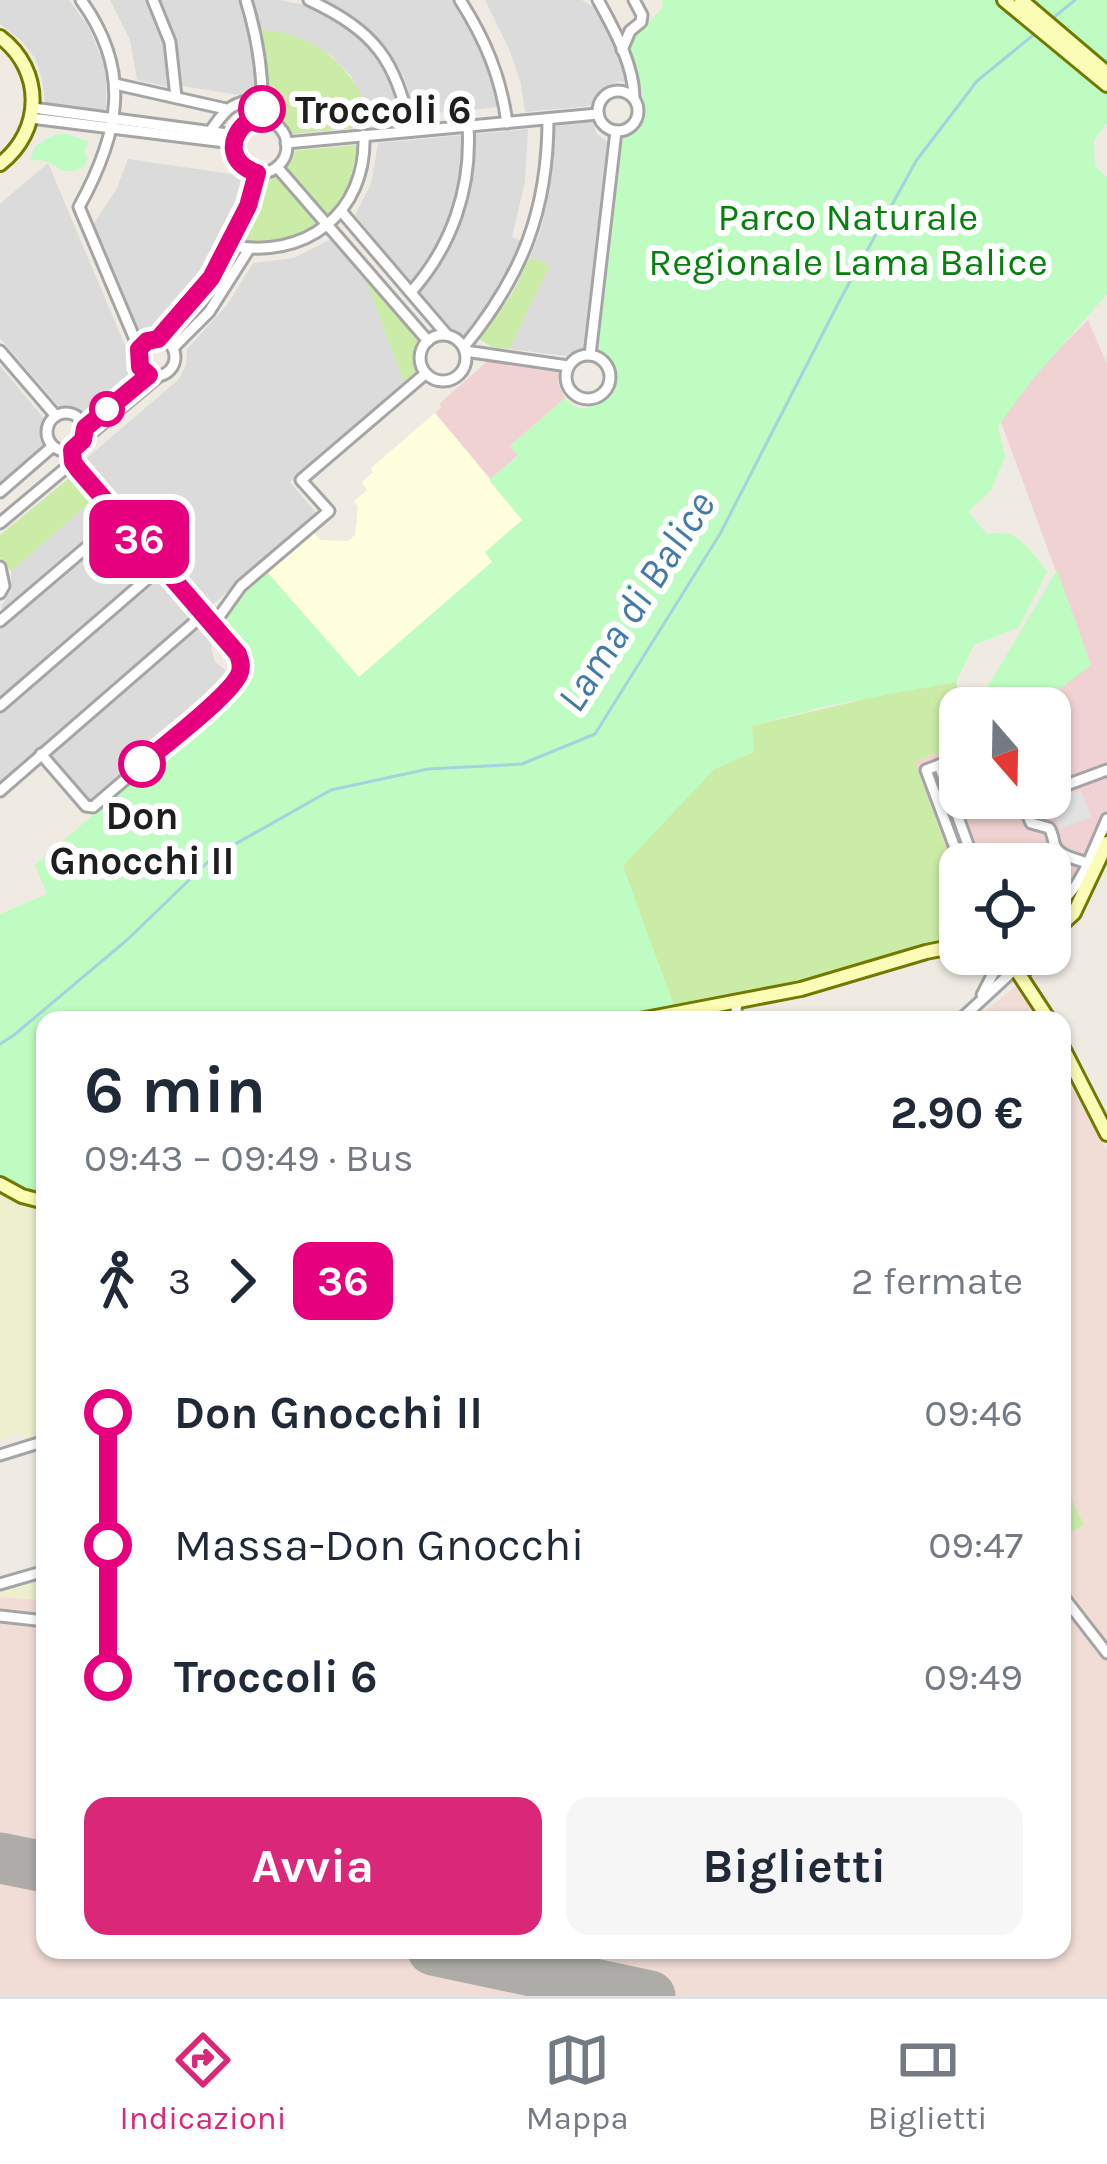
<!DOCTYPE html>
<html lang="it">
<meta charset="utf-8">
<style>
:root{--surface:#fff;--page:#f6f6f7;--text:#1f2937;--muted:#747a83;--line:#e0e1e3;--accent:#db2777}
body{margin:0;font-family:Karla,sans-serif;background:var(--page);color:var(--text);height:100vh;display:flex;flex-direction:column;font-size:45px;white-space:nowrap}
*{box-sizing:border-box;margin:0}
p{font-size:39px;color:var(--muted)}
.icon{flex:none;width:66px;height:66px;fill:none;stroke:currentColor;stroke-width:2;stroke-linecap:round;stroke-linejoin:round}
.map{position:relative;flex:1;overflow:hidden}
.details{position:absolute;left:36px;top:1011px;width:1035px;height:948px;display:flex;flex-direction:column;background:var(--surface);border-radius:24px;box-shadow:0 3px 9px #0004}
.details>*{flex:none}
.badge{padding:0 24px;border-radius:18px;font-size:42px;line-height:78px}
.needle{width:78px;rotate:160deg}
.buttons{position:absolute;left:939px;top:687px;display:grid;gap:24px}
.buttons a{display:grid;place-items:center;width:132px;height:132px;border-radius:24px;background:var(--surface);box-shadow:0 3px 9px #0004;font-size:60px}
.map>.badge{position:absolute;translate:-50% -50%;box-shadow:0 0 0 6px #fff}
.legs{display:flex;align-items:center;gap:18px;height:132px;padding:0 48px;font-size:39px}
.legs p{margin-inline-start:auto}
.overview{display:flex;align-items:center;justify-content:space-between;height:204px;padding:0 48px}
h1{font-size:66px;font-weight:700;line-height:90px}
.button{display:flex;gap:24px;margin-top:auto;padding:24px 48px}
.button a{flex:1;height:138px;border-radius:24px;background:var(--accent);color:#fff;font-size:48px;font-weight:700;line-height:138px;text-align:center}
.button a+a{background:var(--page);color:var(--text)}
ul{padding:0 48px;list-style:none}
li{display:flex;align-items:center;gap:42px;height:132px;font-size:45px}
li i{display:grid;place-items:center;width:18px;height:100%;margin:0 15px;background:currentColor}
li i::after{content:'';width:30px;height:30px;margin:-15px;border:9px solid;border-radius:50%;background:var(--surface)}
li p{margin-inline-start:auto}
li:first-child i{background:linear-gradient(#0000 50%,currentColor 0)}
li:last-child i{background:linear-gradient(currentColor 50%,#0000 0)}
.tab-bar{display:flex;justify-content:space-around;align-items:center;height:168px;border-top:3px solid var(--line);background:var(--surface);font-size:33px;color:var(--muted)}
.tab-bar a{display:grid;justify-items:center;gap:6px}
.tab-bar .selected{color:var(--accent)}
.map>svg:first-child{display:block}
.residential{fill:#dcdbdb}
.commercial{fill:#f1d2d2}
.education{fill:#fffedd}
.military{fill:#f2ddd6}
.farmland{fill:#eeefce}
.grass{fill:#cbeca7}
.park{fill:#befcc1}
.parking{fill:#e2e2e2}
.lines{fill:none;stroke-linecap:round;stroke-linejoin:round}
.stream{stroke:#a2d3df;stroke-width:3}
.runway{stroke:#aeaca8;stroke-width:51}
.street-casing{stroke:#a5a5a5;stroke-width:15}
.secondary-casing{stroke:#717a00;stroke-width:18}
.street{stroke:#fff;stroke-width:9}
.secondary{stroke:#fbfcb5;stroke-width:12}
.line-1-casing{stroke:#fff;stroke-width:27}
.line-1{stroke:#e6007e;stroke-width:18}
.stop-1-dot{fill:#fff;stroke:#e6007e;stroke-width:6}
.labels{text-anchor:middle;stroke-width:12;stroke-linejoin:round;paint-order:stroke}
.stop-label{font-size:39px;font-weight:bold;fill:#1e1e1e;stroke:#fff;text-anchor:start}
.park-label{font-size:39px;fill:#06810d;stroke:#fff}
.water-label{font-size:42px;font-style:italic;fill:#437aaa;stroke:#fff}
</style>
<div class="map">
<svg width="1107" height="1996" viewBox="0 0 1107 1996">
<rect width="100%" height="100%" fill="#efebe3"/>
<!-- residential -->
<g class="residential">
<path d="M0,0H69L89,28L103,62L106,80V109L100,111L45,103L42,79L35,58L22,41L0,24Z"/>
<path d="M110,0H148L165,48L170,87L137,80L130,40Z"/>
<path d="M160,0H239L253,57L256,91L239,95L182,86L176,45Z"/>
<path d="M252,0H280L305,5L330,16L349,29L366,44L386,70L403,115L371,119L351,76L332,56L301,38L261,30Z"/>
<path d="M326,0H454L468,21L487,60L499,107L416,115L404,77L383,44L357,20Z"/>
<path d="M485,0H582L593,7L610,34L629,84L619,81L606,86L590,106L525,112L521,84L510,51Z"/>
<path d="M594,122L596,133L608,143L584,348L567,356L509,349L549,266L530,257L541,229L547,202L553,160L554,126Z"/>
<path d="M528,129L525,182L512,237L523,241L518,256L489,308L464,339L456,335L419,292L447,252L466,209L474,169L475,134Z"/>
<path d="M462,135V168L452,212L439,242L411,283L355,215L371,184L378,143Z"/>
<path d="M128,159L238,175L250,180L246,197L211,270L178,311L152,335L144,333L137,329L93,225L116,190Z"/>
<path d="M48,163L137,374L84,415L76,411L62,410L0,338V204Z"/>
<path d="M331,239L365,278L404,383L290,482L317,514L212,605L129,509L125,505L120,508L117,504L118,496L91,465L85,468L81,463L178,380L186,365L187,349L227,305L253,263L294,258Z"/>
<path d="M0,366L47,422L46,444L0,483Z"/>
<path d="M95,498L113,519L5,612L1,607L11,591V571Z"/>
<path d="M119,526L154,567L0,700V629Z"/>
<path d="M160,574L196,615L0,783V711Z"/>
<path d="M202,622L215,637L211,648L215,662L229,673L226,684L90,801L48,754Z"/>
</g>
<!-- commercial -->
<g class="commercial">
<path d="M1088,320L1107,364V829L1073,903L1050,920V864H960V884L914,762L937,753L940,759L960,751V798H1050V708H1004L1056,689L1090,664L997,411Z"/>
<path d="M491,358L559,370L558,384L565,398L511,445L518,455L491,479L435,413L442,407L439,404Z"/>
</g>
<!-- education -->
<path class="education" d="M435,413L523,520L486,552L493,561L358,678L268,573L314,533L321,540L348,541L355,535L358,507L354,501L367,490L362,482L373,472L371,468Z"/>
<!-- military -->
<g class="military">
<path d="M1020,983L1044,1020H973Z"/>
<path d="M1062,1057L1107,1150V1996H0V1597L45,1600V1950H1062Z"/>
</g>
<!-- farmland -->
<g class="farmland">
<path d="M0,1195L45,1210V1433L27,1440L23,1432L0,1441Z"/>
<path d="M45,1574V1600L0,1597V1587Z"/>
</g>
<!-- grass -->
<g class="grass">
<path d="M261,30C315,32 355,67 370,118H378L379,126L291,134L283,123L268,114L267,73Z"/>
<path d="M358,145L349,185L328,216L285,167L292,151Z"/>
<path d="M276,175L318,224C293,240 269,244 240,241L256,205L262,179Z"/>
<path d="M530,257L550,265L509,349L492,347L479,339L512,294Z"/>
<path d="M365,278L419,341L414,355L417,373L404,383Z"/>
<path d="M73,475L95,498L11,571L0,557V535Z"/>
<path d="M956,682L963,708H960V751L939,759L936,753L915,762L960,884V940L933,942L807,980L674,1006L622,866L714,769L753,752L752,726L911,688Z"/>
<path d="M1062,1479L1084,1525L1062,1537Z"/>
</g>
<!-- park -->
<g class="park">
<path d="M662,0H1107V123L1094,140L1095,166L1107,177V294L1032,380L998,426L1005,456L991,490L968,512L988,535C1016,524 1032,553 1047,572L1019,627L974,645L956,682L826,706L752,726L754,752L714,769L623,866L674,1006L619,1020H45V1195H0V914L47,894L35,865L254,676L255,665L221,626L246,592L268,573L359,677L492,562L485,552L522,520L489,480L518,456L510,446L565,398L574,406L585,409C592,405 600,404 605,398C621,382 611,360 598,348L623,138C661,122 638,78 629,49C635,30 653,22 663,6Z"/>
<path d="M67,134L88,141L84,153L88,157L84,166C58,182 56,155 30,161L35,146L54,135Z"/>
<path d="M1057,570L1091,665L1057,691L1055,689L1004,708H975Z"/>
</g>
<!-- parking -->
<path class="parking" d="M1077,791L1082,792L1091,817L1060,829L1049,800Z"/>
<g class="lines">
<!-- stream -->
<g class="stream">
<path d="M1053,18L1075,0"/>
<path d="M0,1044L14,1035L127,940L214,856L331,790L428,769L522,764L595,734L720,534L840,300L916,161L977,81L1037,32"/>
</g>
<!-- runway -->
<g class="runway">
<path d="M0,1858L45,1867"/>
<path d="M433,1950L650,1996"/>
</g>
<defs>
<g id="street">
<path d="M81,0C133,72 119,134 79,207L139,349"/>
<path d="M153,0L170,42L176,97"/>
<path d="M246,0C258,39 264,78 262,119"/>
<path d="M309,0C376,32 395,59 411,131"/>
<path d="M460,0C485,39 501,77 507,123"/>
<path d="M598,0C614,29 634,65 634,98"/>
<path d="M622,50L630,31L641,22L642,15L634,0"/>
<path d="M115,84L226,109"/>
<circle cx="618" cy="111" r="20"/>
<path d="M33,108L235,135"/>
<path d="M31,118L233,143"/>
<circle cx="260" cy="146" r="27"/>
<path d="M209,133C228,106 230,104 263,97"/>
<path d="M286,143L598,114"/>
<path d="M277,167L428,341"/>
<path d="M341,211L447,335"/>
<path d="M229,245C304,261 367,214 364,135"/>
<path d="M411,292C452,246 472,188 468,126"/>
<circle cx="443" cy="358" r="23"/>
<circle cx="156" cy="357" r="19"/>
<path d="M158,339C209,284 236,246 257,173"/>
<path d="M464,347C522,276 548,211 548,119"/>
<path d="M173,348L209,312L249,249"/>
<path d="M0,351L56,416"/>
<path d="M465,351L568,366"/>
<circle cx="588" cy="377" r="22"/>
<path d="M590,355L616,131"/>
<circle cx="66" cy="432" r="19"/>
<path d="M84,428L149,375"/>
<path d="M83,440L159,376"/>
<path d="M0,492L53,446"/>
<path d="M0,523L73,462"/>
<path d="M0,567L4,586L0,593"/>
<path d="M0,621L121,518"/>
<path d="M213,625L241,586L329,511L301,480L425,374"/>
<path d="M0,706L162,566"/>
<path d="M1027,708L1045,701L1051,703L1061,731L1058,736L1050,739"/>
<path d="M41,754L86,806L93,807L230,689C240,678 242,668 237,654L78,469L73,462L72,450"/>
<path d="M960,757L926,770L961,864"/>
<path d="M939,765L975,864"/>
<path d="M0,791L204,614"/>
<path d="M1050,791L1107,770"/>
<path d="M1021,798L1031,823L1049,828C1052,832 1053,838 1054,843C1057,856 1076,859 1088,863L1107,819"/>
<path d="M1050,908C1073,897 1080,879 1091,858"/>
<path d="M982,995L999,962"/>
<path d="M735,1020L737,1002"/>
<path d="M960,1020L1013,971"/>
<path d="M0,1455L45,1441"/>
<path d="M0,1584L45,1571"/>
<path d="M1062,1595L1107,1653"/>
<path d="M0,1616L45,1621"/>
</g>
<g id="secondary">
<path d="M1004,0L1107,85"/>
<path d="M1021,0L1107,73"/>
<path d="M0,37C44,70 43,131 0,164"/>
<path d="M1050,935L1074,913L1107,843"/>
<path d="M995,954C1006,976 1029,975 1041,954"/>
<path d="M1017,971L1049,1020"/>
<path d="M640,1020L801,989L926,952L960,945"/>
<path d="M1062,1046L1107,1134"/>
<path d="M0,1184L22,1196L45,1202"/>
</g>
</defs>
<!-- street casing -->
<use href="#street" class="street-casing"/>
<!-- secondary casing -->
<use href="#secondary" class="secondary-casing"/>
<!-- street -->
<use href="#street" class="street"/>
<!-- secondary -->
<use href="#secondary" class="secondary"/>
</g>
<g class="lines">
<defs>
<path id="line-1" d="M142,764C162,747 234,693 240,672C242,664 240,661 238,654L78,469L73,462L72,450L83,440L85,428L149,375L140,367L139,349L147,341L158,339L211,278L248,206L257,173C231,165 226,141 246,123L262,119V109"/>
</defs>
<!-- line-1 casing -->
<use href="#line-1" class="line-1-casing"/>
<!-- line-1 -->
<use href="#line-1" class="line-1"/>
</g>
<!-- markers -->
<g class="stop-1-dot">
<circle cx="262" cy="109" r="21"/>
<circle cx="107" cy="409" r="15"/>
<circle cx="142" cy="764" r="21"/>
</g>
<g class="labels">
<!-- stop labels -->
<g class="stop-label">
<text x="295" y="123">Troccoli 6</text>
<text x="142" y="829" text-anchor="middle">Don<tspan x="142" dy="45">Gnocchi II</tspan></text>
</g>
<!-- park labels -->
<g class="park-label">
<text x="848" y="230">Parco Naturale<tspan x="848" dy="45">Regionale Lama Balice</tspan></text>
</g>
<!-- water labels -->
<g class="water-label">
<text transform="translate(635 601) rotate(-57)" y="15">Lama di Balice</text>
</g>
</g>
</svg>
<div class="buttons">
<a><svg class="needle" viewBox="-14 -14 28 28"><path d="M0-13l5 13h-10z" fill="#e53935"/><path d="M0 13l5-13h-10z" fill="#747a83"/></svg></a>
<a><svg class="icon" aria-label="locate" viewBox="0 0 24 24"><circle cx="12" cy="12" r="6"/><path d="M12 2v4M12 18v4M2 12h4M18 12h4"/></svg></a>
</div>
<b class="badge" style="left:139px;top:539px;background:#e6007e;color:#fff">36</b>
<section class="details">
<div class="overview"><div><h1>6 min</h1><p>09:43 – 09:49 · Bus</p></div><b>2.90 €</b></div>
<div class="legs"><svg class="icon" aria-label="walk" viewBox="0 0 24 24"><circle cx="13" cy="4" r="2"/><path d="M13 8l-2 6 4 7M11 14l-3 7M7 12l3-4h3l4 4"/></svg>3<svg class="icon" aria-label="forward" viewBox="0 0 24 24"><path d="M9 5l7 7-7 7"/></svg><b class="badge" style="background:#e6007e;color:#fff">36</b><p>2 fermate</p></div>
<ul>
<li><i style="color:#e6007e"></i><b>Don Gnocchi II</b><p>09:46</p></li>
<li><i style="color:#e6007e"></i><span>Massa-Don Gnocchi</span><p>09:47</p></li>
<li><i style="color:#e6007e"></i><b>Troccoli 6</b><p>09:49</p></li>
</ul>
<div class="button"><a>Avvia</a><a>Biglietti</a></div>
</section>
</div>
<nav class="tab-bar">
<a class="selected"><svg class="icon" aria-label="directions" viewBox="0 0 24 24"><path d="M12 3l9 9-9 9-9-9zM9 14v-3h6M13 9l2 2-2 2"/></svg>Indicazioni</a>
<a><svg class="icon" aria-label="map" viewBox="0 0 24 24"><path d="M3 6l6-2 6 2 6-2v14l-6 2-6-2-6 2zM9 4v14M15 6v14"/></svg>Mappa</a>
<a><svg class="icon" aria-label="tickets" viewBox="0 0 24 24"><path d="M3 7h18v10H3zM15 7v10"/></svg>Biglietti</a>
</nav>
